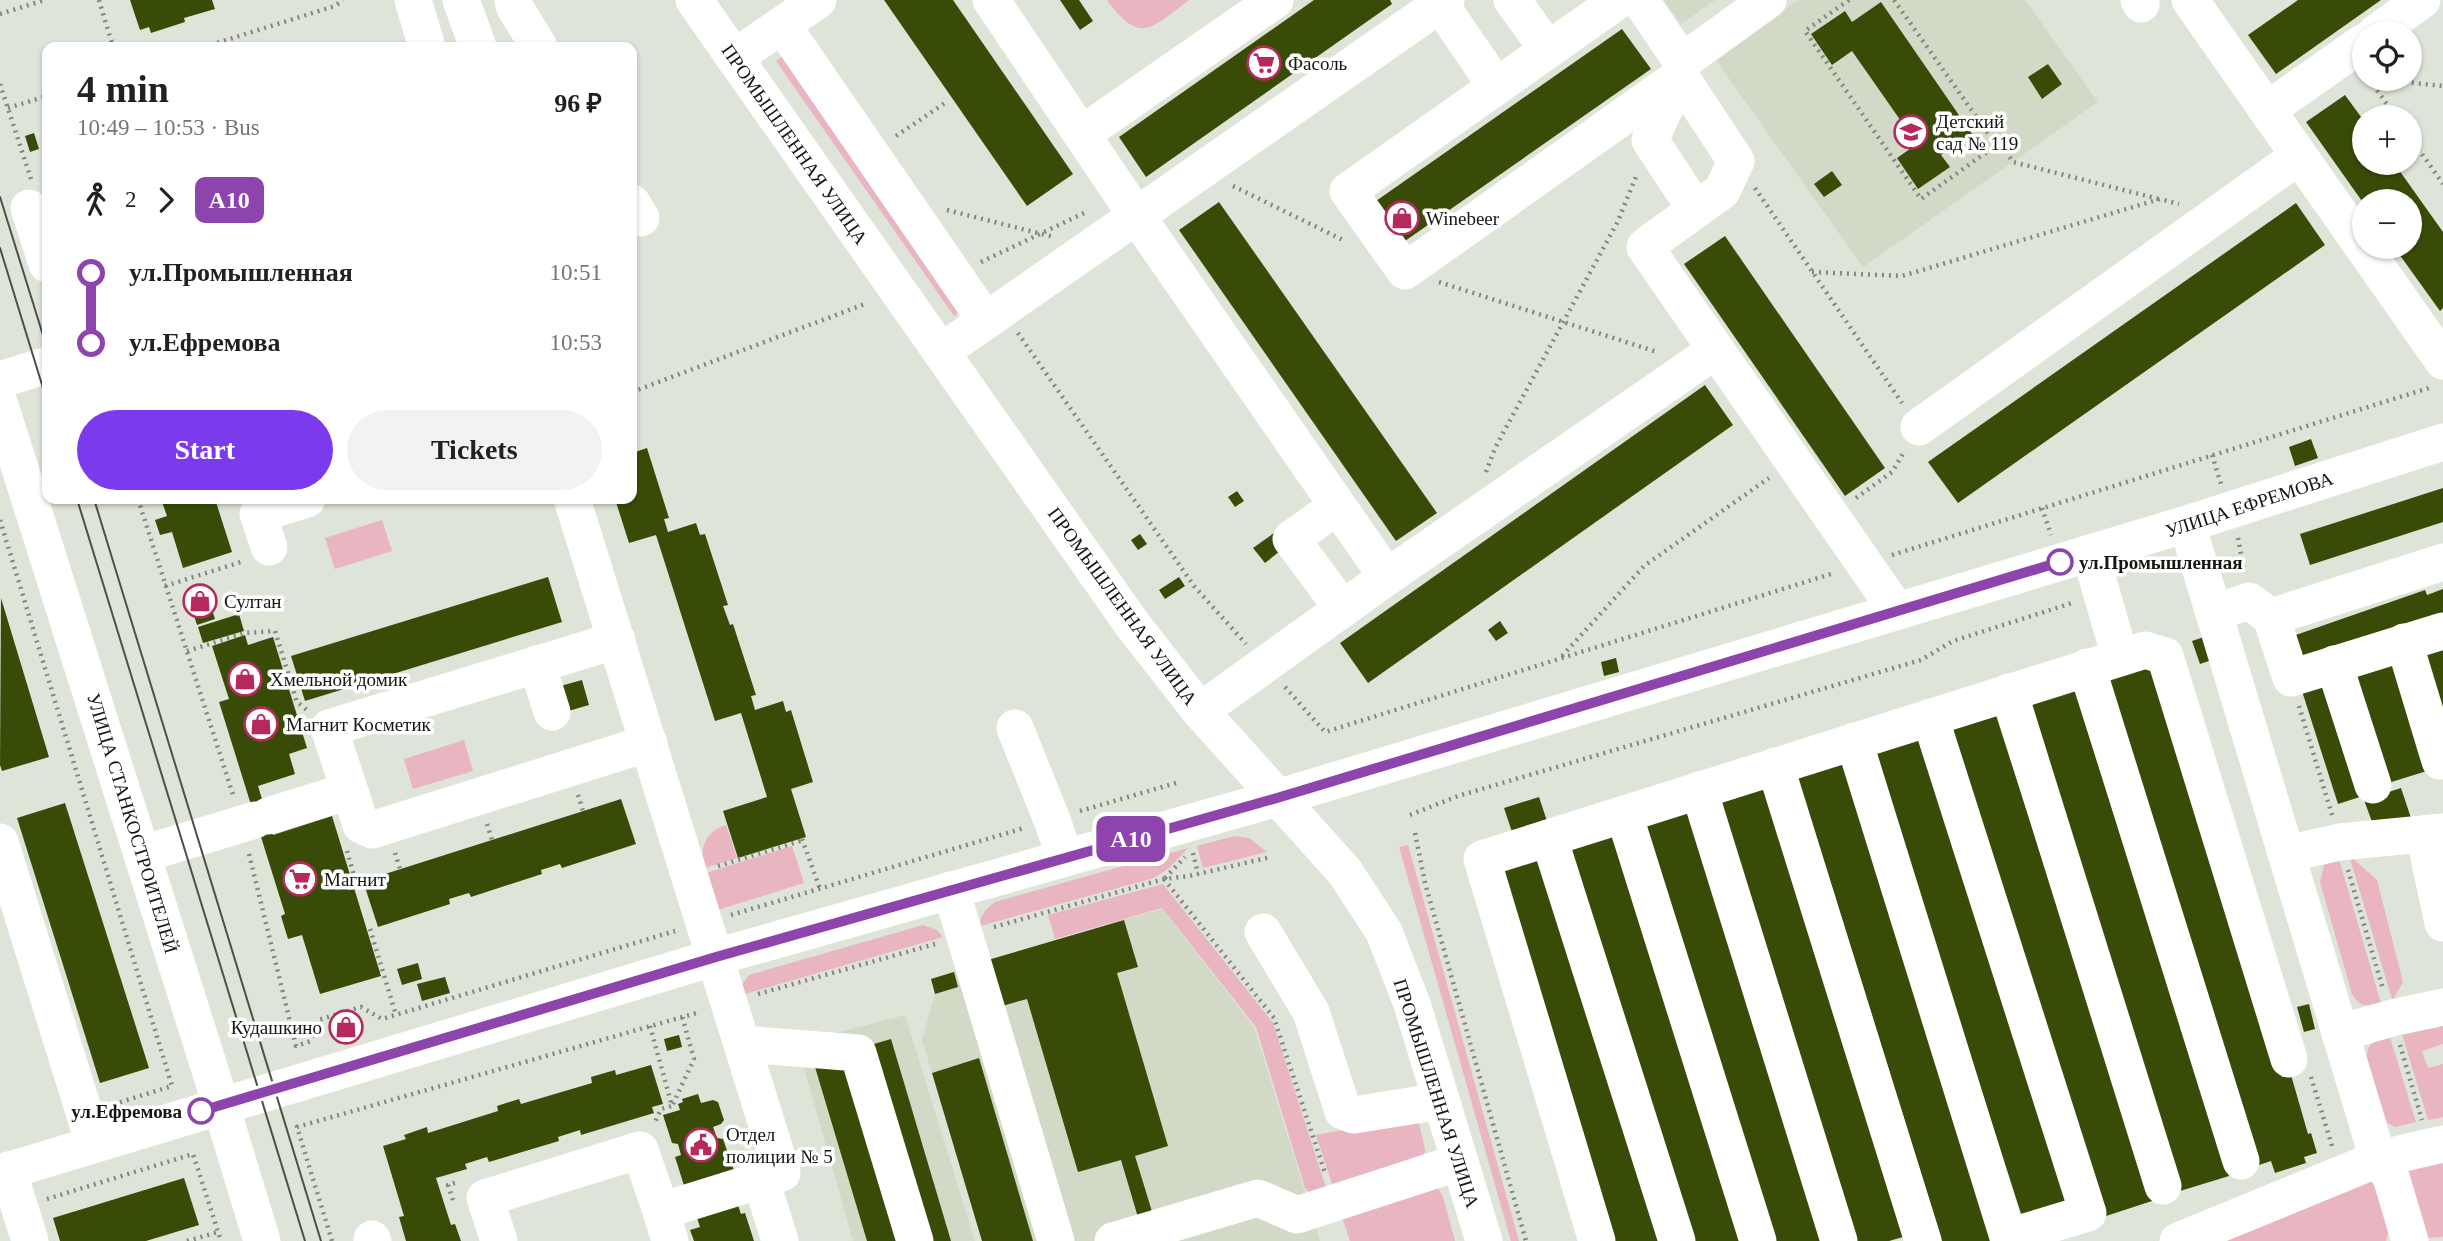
<!DOCTYPE html>
<meta charset="utf-8">
<style>
:root{--surface:#fff;--page:#f2f2f2;--text:#202124;--muted:#757577;--accent:#7c3aed}
body{margin:0;font-family:Georgia,serif;background:var(--page);color:var(--text);height:100vh;display:flex;flex-direction:column;font-size:26px;white-space:nowrap}
*{box-sizing:border-box;margin:0}
p{font-size:23px;color:var(--muted)}
.icon{flex:none;width:38px;height:38px;fill:none;stroke:currentColor;stroke-width:2;stroke-linecap:round;stroke-linejoin:round}
.map{position:relative;flex:1;overflow:hidden}
.details{position:absolute;left:42px;top:42px;width:595px;height:462px;display:flex;flex-direction:column;background:var(--surface);border-radius:14px;box-shadow:0 2px 5px #0004}
.details>*{flex:none}
.badge{padding:0 14px;border-radius:10px;font-size:24px;line-height:46px}
.controls{position:absolute;left:2352px;top:21px;display:grid;gap:14px}
.controls a{display:grid;place-items:center;width:70px;height:70px;border-radius:50%;background:var(--surface);box-shadow:0 2px 5px #0004;font-size:35px}
.map>.badge{position:absolute;translate:-50% -50%;box-shadow:0 0 0 4px #fff}
.legs{display:flex;align-items:center;gap:10px;height:77px;padding:0 35px;font-size:23px}
.legs p{margin-inline-start:auto}
.summary{display:flex;align-items:center;justify-content:space-between;height:119px;padding:0 35px}
h1{font-size:38px;font-weight:700;line-height:52px}
.primary-button{display:flex;gap:14px;margin-top:auto;padding:14px 35px}
.primary-button a{flex:1;height:80px;border-radius:42px;background:var(--accent);color:#fff;font-size:28px;font-weight:700;line-height:80px;text-align:center}
.primary-button a+a{background:var(--page);color:var(--text)}
ul{padding:0 35px;list-style:none}
li{display:flex;align-items:center;gap:24px;height:70px;font-size:26px}
li i{display:grid;place-items:center;width:10px;height:100%;margin:0 9px;background:currentColor}
li i::after{content:'';width:18px;height:18px;margin:-9px;border:5px solid;border-radius:50%;background:var(--surface)}
li p{margin-inline-start:auto}
li:first-child i{background:linear-gradient(#0000 50%,currentColor 0)}
li:last-child i{background:linear-gradient(currentColor 50%,#0000 0)}
.map>svg:first-child{display:block}
.built{fill:#d2d9c7}
.green{fill:#e8b5c0}
.building{fill:#384c07}
.lines{fill:none;stroke-linecap:round;stroke-linejoin:round}
.path{stroke:#848780;stroke-width:4.5;stroke-dasharray:2 5;stroke-linecap:butt}
.minor{stroke:#fff;stroke-width:37}
.tram{stroke:#4d504a;stroke-width:2}
.line-1-casing{stroke:#fff;stroke-width:16}
.line-1{stroke:#8e44ad;stroke-width:10}
.stop-1-dot{fill:#fff;stroke:#8e44ad;stroke-width:3.5}
.labels{text-anchor:middle;stroke-width:7;stroke-linejoin:round;paint-order:stroke}
.poi-label{font-size:19px;fill:#151613;stroke:#fff;text-anchor:start}
.street-label{font-size:19px;fill:#151613;stroke:#fff}
.stop-label{font-size:19px;font-weight:bold;fill:#151613;stroke:#fff;text-anchor:start}
</style>
<div class="map">
<svg width="2443" height="1241" viewBox="0 0 2443 1241">
<rect width="100%" height="100%" fill="#dfe4d9"/>
<!-- built -->
<g class="built">
<path d="M1664,0H1715L1681,24Z"/>
<path d="M1798,0H2025L2098,102L1863,267L1715,59Z"/>
<path d="M1162,909L1254,1027L1320,1241H982L922,1040L935,994L931,979L973,964Z"/>
<path d="M905,1015L975,1241H853L797,1043Z"/>
</g>
<!-- green -->
<g class="green">
<path d="M1107,0H1189C1151,28 1141,46 1107,0Z"/>
<path d="M786,54L964,309L954,316L776,61Z"/>
<path d="M382,520L392,551L335,569L325,538Z"/>
<path d="M464,740L473,771L413,789L404,759Z"/>
<path d="M726,825L737,858L705,868C699,847 705,832 726,825Z"/>
<path d="M1234,836L1249,838L1267,852L1203,868L1197,846Z"/>
<path d="M1408,845L1519,1241H1511L1399,847Z"/>
<path d="M792,846L804,883L718,910L706,873Z"/>
<path d="M1188,848L1168,869L1154,878L980,926C979,916 987,908 995,902Z"/>
<path d="M2349,855L2377,880L2403,982L2394,998L2392,999Z"/>
<path d="M2339,859L2381,1003C2366,1006 2360,1008 2352,994L2320,882L2324,865Z"/>
<path d="M1163,884L1273,1023L1327,1191L1310,1193L1305,1188L1256,1027L1162,908L1055,939L1048,915Z"/>
<path d="M923,925L937,930L943,937L738,996L743,983L749,975Z"/>
<path d="M2443,1018V1044L2422,1051L2428,1068L2443,1064V1117L2428,1120L2401,1031Z"/>
<path d="M2389,1034L2416,1122L2395,1127L2387,1123L2367,1058C2366,1043 2377,1039 2389,1034Z"/>
<path d="M1417,1116L1425,1149L1424,1155L1334,1190L1316,1135Z"/>
<path d="M2443,1158V1237L2426,1238L2401,1167Z"/>
<path d="M2382,1173V1206L2388,1233L2386,1241H2216Z"/>
<path d="M1437,1186L1443,1197L1455,1241H1350L1340,1211Z"/>
</g>
<!-- building -->
<g class="building">
<path d="M130,0H212L215,9L184,18L185,22L151,33L149,27L140,30Z"/>
<path d="M884,0H953L1073,174L1027,206Z"/>
<path d="M1060,0H1079L1093,21L1080,30Z"/>
<path d="M1314,0H1390L1392,4L1146,177L1119,137Z"/>
<path d="M2298,0H2381L2276,74L2248,35Z"/>
<path d="M1881,2L1972,134L1941,155L1950,167L1918,189L1897,158L1917,144L1852,51L1832,65L1811,34L1845,11L1852,22Z"/>
<path d="M1622,29L1651,69L1405,241L1376,201Z"/>
<path d="M2048,64L2062,84L2042,99L2028,77Z"/>
<path d="M2345,95L2364,121V163H2394L2443,232V308L2440,311L2394,247H2410V201H2364V204L2306,122Z"/>
<path d="M34,133L39,149L30,152L25,136Z"/>
<path d="M1832,171L1842,185L1824,197L1814,184Z"/>
<path d="M1219,202L1437,513L1396,541L1179,230Z"/>
<path d="M2296,203L2325,245L1958,503L1928,462Z"/>
<path d="M1725,236L1885,468L1845,496L1684,264Z"/>
<path d="M1705,385L1733,425L1368,683L1340,643Z"/>
<path d="M2311,439L2318,458L2295,466L2289,447Z"/>
<path d="M647,448L669,518L664,519L668,532L696,523L700,535L705,534L728,605L723,606L730,625L733,624L756,695L751,696L755,710L783,701L786,712L791,710L813,782L791,789L806,837L738,858L723,811L767,797L741,713L715,721L656,535L629,543L615,499H632V453Z"/>
<path d="M2443,488V522L2310,565L2300,534Z"/>
<path d="M1237,491L1244,501L1235,507L1228,497Z"/>
<path d="M161,499H215L232,552L183,568L172,532L160,535L155,520L167,516Z"/>
<path d="M1274,533L1285,547L1265,563L1253,548Z"/>
<path d="M1140,534L1147,544L1138,550L1131,540Z"/>
<path d="M548,577L562,622L305,701L291,656Z"/>
<path d="M1179,577L1185,586L1165,599L1159,590Z"/>
<path d="M2443,589V618L2299,662L2290,637L2425,590L2427,595Z"/>
<path d="M206,591L215,619L197,625L188,597Z"/>
<path d="M1,598L49,757L2,771L0,765Z"/>
<path d="M239,614L244,631L203,643L198,627Z"/>
<path d="M1500,621L1508,633L1496,641L1488,630Z"/>
<path d="M245,635L248,645L273,637L307,748L289,754L295,774L258,786L273,835L332,816L381,976L320,994L302,935L288,939L281,916L285,914L219,702L229,699L212,646Z"/>
<path d="M2204,637L2212,660L2200,664L2192,641Z"/>
<path d="M2443,647V719L2422,654Z"/>
<path d="M1616,658L1619,672L1604,676L1601,662Z"/>
<path d="M2151,658L2282,1077L2291,1075L2308,1134L2311,1133L2317,1153L2304,1157L2306,1163L2275,1173L2271,1161L2259,1165L2104,673Z"/>
<path d="M2396,662L2430,770L2385,784L2351,676Z"/>
<path d="M582,680L589,705L565,712L557,687Z"/>
<path d="M2072,683L2229,1176L2180,1191L2025,698Z"/>
<path d="M2327,683L2363,796L2338,804L2302,691Z"/>
<path d="M1994,709L2152,1201L2106,1216L1948,724Z"/>
<path d="M1917,734L2070,1210L2024,1223L1872,749Z"/>
<path d="M1842,759L1992,1241H1942L1797,773Z"/>
<path d="M1763,785L1903,1237L1889,1241H1854L1718,800Z"/>
<path d="M2401,788L2411,818L2375,830L2364,800Z"/>
<path d="M1539,797L1548,824L1513,835L1504,808Z"/>
<path d="M621,799L636,844L562,868L560,864L541,870L542,874L471,897L469,893L449,899L450,904L378,927L363,881Z"/>
<path d="M65,803L149,1068L100,1083L17,818Z"/>
<path d="M1691,809L1823,1241H1772L1644,823Z"/>
<path d="M1614,831L1742,1241H1693L1570,845Z"/>
<path d="M1541,855L1662,1241H1612L1496,869Z"/>
<path d="M1124,920L1138,967L1117,973L1168,1146L1135,1156L1161,1241H1145L1121,1160L1078,1172L1027,999L1002,1006L988,960Z"/>
<path d="M418,963L422,979L402,985L397,969Z"/>
<path d="M954,972L958,987L935,994L931,979Z"/>
<path d="M445,977L450,993L422,1001L417,984Z"/>
<path d="M2309,1004L2315,1029L2304,1032L2297,1007Z"/>
<path d="M357,1014L363,1031L334,1040L329,1023Z"/>
<path d="M679,1035L682,1047L667,1051L664,1039Z"/>
<path d="M891,1039L951,1241H925L867,1046Z"/>
<path d="M846,1058L900,1241H867L815,1067Z"/>
<path d="M979,1058L1033,1241H982L932,1073Z"/>
<path d="M651,1065L663,1104L652,1107L654,1113L581,1135L580,1130L558,1137L559,1141L489,1162L487,1157L465,1164L467,1169L436,1178L451,1225L455,1224L461,1241H406L399,1217L404,1216L383,1146L406,1139L404,1135L427,1127L428,1133L498,1111L497,1106L519,1099L521,1104L592,1083L591,1077L615,1070L616,1075Z"/>
<path d="M698,1094L701,1103L713,1100L718,1102L724,1120L721,1124L713,1127L717,1138L723,1139L736,1176L687,1195L675,1157L681,1155L678,1144L672,1143L663,1115L680,1110L678,1104L683,1102L682,1099Z"/>
<path d="M184,1178L199,1225L146,1241H60L53,1218Z"/>
<path d="M737,1202L741,1214L745,1213L754,1241H694L690,1230L700,1227L696,1215Z"/>
</g>
<g class="lines">
<!-- path -->
<g class="path">
<path d="M99,0L113,47"/>
<path d="M1849,0L1805,31L1921,199L1998,144"/>
<path d="M1894,0L1994,142L2003,147L2013,162L2159,199"/>
<path d="M0,14L45,0"/>
<path d="M204,47L335,6L343,0"/>
<path d="M2369,79L2396,117"/>
<path d="M2377,79L2443,86"/>
<path d="M0,84L31,179"/>
<path d="M8,108L47,96"/>
<path d="M896,136L948,101"/>
<path d="M2410,137L2443,184"/>
<path d="M1233,186L1345,241"/>
<path d="M1755,188L1902,403"/>
<path d="M947,210L1054,237"/>
<path d="M981,262L1084,213"/>
<path d="M1812,272L1902,276L2160,199L2179,204"/>
<path d="M1439,282L1657,352"/>
<path d="M1018,333L1194,586L1246,644"/>
<path d="M632,392L865,304"/>
<path d="M2212,455L2221,484"/>
<path d="M1486,472L1495,448L1618,221L1637,174"/>
<path d="M1856,498L1892,472L1904,452"/>
<path d="M138,499L233,795"/>
<path d="M2042,508L2051,535"/>
<path d="M0,520L172,1086L114,1104"/>
<path d="M2238,538L2244,571"/>
<path d="M1892,555L2429,388"/>
<path d="M165,586L244,561"/>
<path d="M187,651L245,633L275,631L297,702L307,710"/>
<path d="M1562,656L1644,566L1769,478"/>
<path d="M1285,687L1325,732L1834,573"/>
<path d="M2299,706L2332,815"/>
<path d="M578,795L583,811"/>
<path d="M1080,811L1176,783"/>
<path d="M1410,815L1458,796L1921,660L1953,641L2072,603"/>
<path d="M487,824L492,840"/>
<path d="M1415,833L1425,883L1526,1241"/>
<path d="M802,839L820,889"/>
<path d="M347,851L356,883"/>
<path d="M395,853L400,869"/>
<path d="M1193,853L1198,874"/>
<path d="M249,854L296,1046L311,1041L318,1020L361,1007L382,1019L675,931"/>
<path d="M718,866L804,840"/>
<path d="M2348,870L2383,989"/>
<path d="M1165,878L1185,857"/>
<path d="M1164,879L1274,1018L1325,1173"/>
<path d="M731,915L1024,828"/>
<path d="M994,927L1164,879L1189,876L1271,857"/>
<path d="M370,929L396,1015"/>
<path d="M758,994L935,944"/>
<path d="M650,1026L672,1106L661,1109L654,1124"/>
<path d="M2400,1045L2422,1120"/>
<path d="M2311,1077L2332,1146"/>
<path d="M673,1104L694,1059L682,1016"/>
<path d="M47,1199L193,1154L221,1241"/>
<path d="M453,1200L448,1185L458,1182"/>
<path d="M187,1241L218,1232"/>
<path d="M332,1241L297,1127L700,1012"/>
</g>
<!-- minor -->
<g class="minor">
<path d="M413,0L427,47"/>
<path d="M461,0L478,47"/>
<path d="M513,0L514,6L539,47"/>
<path d="M694,0L1132,624L1200,711L1345,872L1384,932L1412,1004L1484,1241"/>
<path d="M991,0L1136,215L1387,577"/>
<path d="M1512,0L1548,50"/>
<path d="M1619,0L1348,191L1405,271L1680,76L1682,62L1768,0"/>
<path d="M1640,0L1682,62"/>
<path d="M2139,0L2141,4"/>
<path d="M2190,0L2443,361"/>
<path d="M1440,4L1496,86"/>
<path d="M782,25L986,321"/>
<path d="M2376,33L2422,0"/>
<path d="M734,58L818,0"/>
<path d="M2267,110L2364,42"/>
<path d="M1082,134L1275,0"/>
<path d="M632,203L641,218"/>
<path d="M29,208L47,264"/>
<path d="M1716,350L1897,611"/>
<path d="M941,352L1446,0"/>
<path d="M0,380L47,365"/>
<path d="M0,405L211,1073L262,1241"/>
<path d="M1919,427L2299,156"/>
<path d="M572,499L782,1173L761,1180L780,1241"/>
<path d="M1322,517L1291,539L1343,609"/>
<path d="M2187,524L2378,1159L2391,1177L2410,1241"/>
<path d="M269,547L258,514L307,499"/>
<path d="M2090,553L2120,657"/>
<path d="M2214,613L2249,601L2271,617L2291,678L2443,631"/>
<path d="M2271,617L2443,562"/>
<path d="M617,640L329,728L361,825L372,830L649,743"/>
<path d="M2404,642L2440,761"/>
<path d="M537,664L552,712"/>
<path d="M2334,664L2373,785"/>
<path d="M2087,667L2241,1161"/>
<path d="M2009,692L2163,1186"/>
<path d="M1200,711L1387,577L1716,350L1645,247L1651,242L1722,191L1736,161L1680,76L1650,140L1696,210"/>
<path d="M1015,728L1052,820L1065,858"/>
<path d="M1854,741L2008,1237L2088,1213L1930,717"/>
<path d="M1775,766L1923,1241"/>
<path d="M1699,790L1839,1241"/>
<path d="M1624,814L1758,1241"/>
<path d="M268,816L349,791"/>
<path d="M2424,834L2443,923"/>
<path d="M1549,838L1677,1241"/>
<path d="M0,842L94,1144"/>
<path d="M143,854L255,820"/>
<path d="M2286,854L2340,842L2443,832"/>
<path d="M951,890L1056,1241"/>
<path d="M1263,932L1311,1012L1343,1111L1354,1115L1441,1101"/>
<path d="M2340,1033L2392,1018L2443,1007"/>
<path d="M743,1044L858,1053L915,1241"/>
<path d="M8,1170L30,1241"/>
<path d="M0,1173L716,957L1277,798L2187,524L2443,442"/>
<path d="M661,1211L670,1241"/>
<path d="M372,1239L373,1241"/>
<path d="M499,1241L485,1198L640,1150L661,1211L761,1180"/>
<path d="M1113,1241L1258,1198L1297,1215L1460,1162"/>
<path d="M1597,1241L1482,859L2145,650L2165,656L2289,1059"/>
<path d="M2178,1241L2378,1159L2443,1144"/>
</g>
<!-- tram -->
<g class="tram">
<path d="M0,197L47,348"/>
<path d="M0,248L47,401"/>
<path d="M77,499L305,1241"/>
<path d="M94,499L321,1241"/>
</g>
</g>
<g class="lines">
<defs>
<path id="line-1" d="M201,1111L716,957L1277,798L2060,562"/>
</defs>
<!-- line-1 casing -->
<use href="#line-1" class="line-1-casing"/>
<!-- line-1 -->
<use href="#line-1" class="line-1"/>
</g>
<!-- icons -->
<defs>
<symbol id="supermarket-ring" viewBox="-11 -11 22 22"><circle r="9.5" fill="#fff" stroke="#b7295d" stroke-width="1.5"/><path d="M-6-5.5h2.5l.6 2H6L4.5 2H-2.5L-4.4-4H-6ZM-1.5 3.2a1.3 1.3 0 1 0 .1 0ZM3 3.2a1.3 1.3 0 1 0 .1 0Z" fill="#b7295d"/></symbol>
<symbol id="school-ring" viewBox="-11 -11 22 22"><circle r="9.5" fill="#fff" stroke="#b7295d" stroke-width="1.5"/><path d="M0-5L7-2L0 1L-7-2ZM-4 1L0 2.5L4 1V4Q0 6-4 4Z" fill="#b7295d"/></symbol>
<symbol id="shop-ring" viewBox="-11 -11 22 22"><circle r="9.5" fill="#fff" stroke="#b7295d" stroke-width="1.5"/><path d="M-5-2.5h2.3a2.7 3.5 0 0 1 5.4 0H5L5.5 6h-11ZM-1.5-2.5h3a1.5 2.3 0 0 0-3 0Z" fill="#b7295d"/></symbol>
<symbol id="civic-ring" viewBox="-11 -11 22 22"><circle r="9.5" fill="#fff" stroke="#b7295d" stroke-width="1.5"/><path d="M-.6-6.5H3V-4.5H.6V-3L4-1V1h2V6H-6V1h2V-1L-.6-3ZM-1.2 2.5V6h2.4V2.5Z" fill="#b7295d"/></symbol>
</defs>
<g fill-rule="evenodd">
<use href="#supermarket-ring" x="1245" y="44" width="38" height="38"/>
<use href="#school-ring" x="1892" y="113" width="38" height="38"/>
<use href="#shop-ring" x="1383" y="199" width="38" height="38"/>
<use href="#shop-ring" x="181" y="582" width="38" height="38"/>
<use href="#shop-ring" x="226" y="660" width="38" height="38"/>
<use href="#shop-ring" x="242" y="705" width="38" height="38"/>
<use href="#supermarket-ring" x="281" y="860" width="38" height="38"/>
<use href="#shop-ring" x="327" y="1008" width="38" height="38"/>
<use href="#civic-ring" x="682" y="1126" width="38" height="38"/>
</g>
<!-- markers -->
<g class="stop-1-dot">
<circle cx="2060" cy="562" r="12"/>
<circle cx="201" cy="1111" r="12"/>
</g>
<g class="labels">
<!-- poi labels -->
<g class="poi-label">
<text x="1288" y="70">Фасоль</text>
<text x="1936" y="128">Детский<tspan x="1936" dy="22">сад № 119</tspan></text>
<text x="1426" y="225">Winebeer</text>
<text x="224" y="608">Султан</text>
<text x="270" y="686">Хмельной домик</text>
<text x="286" y="731">Магнит Косметик</text>
<text x="324" y="886">Магнит</text>
<text x="322" y="1034" text-anchor="end">Кудашкино</text>
<text x="726" y="1141">Отдел<tspan x="726" dy="22">полиции № 5</tspan></text>
</g>
<!-- street labels -->
<g class="street-label">
<text transform="translate(795 144) rotate(55)" y="7">ПРОМЫШЛЕННАЯ УЛИЦА</text>
<text transform="translate(2249 504) rotate(-18)" y="7">УЛИЦА ЕФРЕМОВА</text>
<text transform="translate(1123 606) rotate(54)" y="7">ПРОМЫШЛЕННАЯ УЛИЦА</text>
<text transform="translate(133 823) rotate(73)" y="7">УЛИЦА СТАНКОСТРОИТЕЛЕЙ</text>
<text transform="translate(1437 1093) rotate(72)" y="7">ПРОМЫШЛЕННАЯ УЛИЦА</text>
</g>
<!-- stop labels -->
<g class="stop-label">
<text x="2079" y="569">ул.Промышленная</text>
<text x="182" y="1118" text-anchor="end">ул.Ефремова</text>
</g>
</g>
</svg>
<div class="controls">
<a><svg class="icon" aria-label="locate" viewBox="0 0 24 24"><circle cx="12" cy="12" r="6"/><path d="M12 2v4M12 18v4M2 12h4M18 12h4"/></svg></a>
<a>+</a>
<a>−</a>
</div>
<b class="badge" style="left:1131px;top:839px;background:#8e44ad;color:#fff">А10</b>
<section class="details">
<div class="summary"><div><h1>4 min</h1><p>10:49 – 10:53 · Bus</p></div><b>96 ₽</b></div>
<div class="legs"><svg class="icon" aria-label="walk" viewBox="0 0 24 24"><circle cx="13" cy="4" r="2"/><path d="M13 8l-2 6 4 7M11 14l-3 7M7 12l3-4h3l4 4"/></svg>2<svg class="icon" aria-label="forward" viewBox="0 0 24 24"><path d="M9 5l7 7-7 7"/></svg><b class="badge" style="background:#8e44ad;color:#fff">А10</b></div>
<ul>
<li><i style="color:#8e44ad"></i><b>ул.Промышленная</b><p>10:51</p></li>
<li><i style="color:#8e44ad"></i><b>ул.Ефремова</b><p>10:53</p></li>
</ul>
<div class="primary-button"><a>Start</a><a>Tickets</a></div>
</section>
</div>
